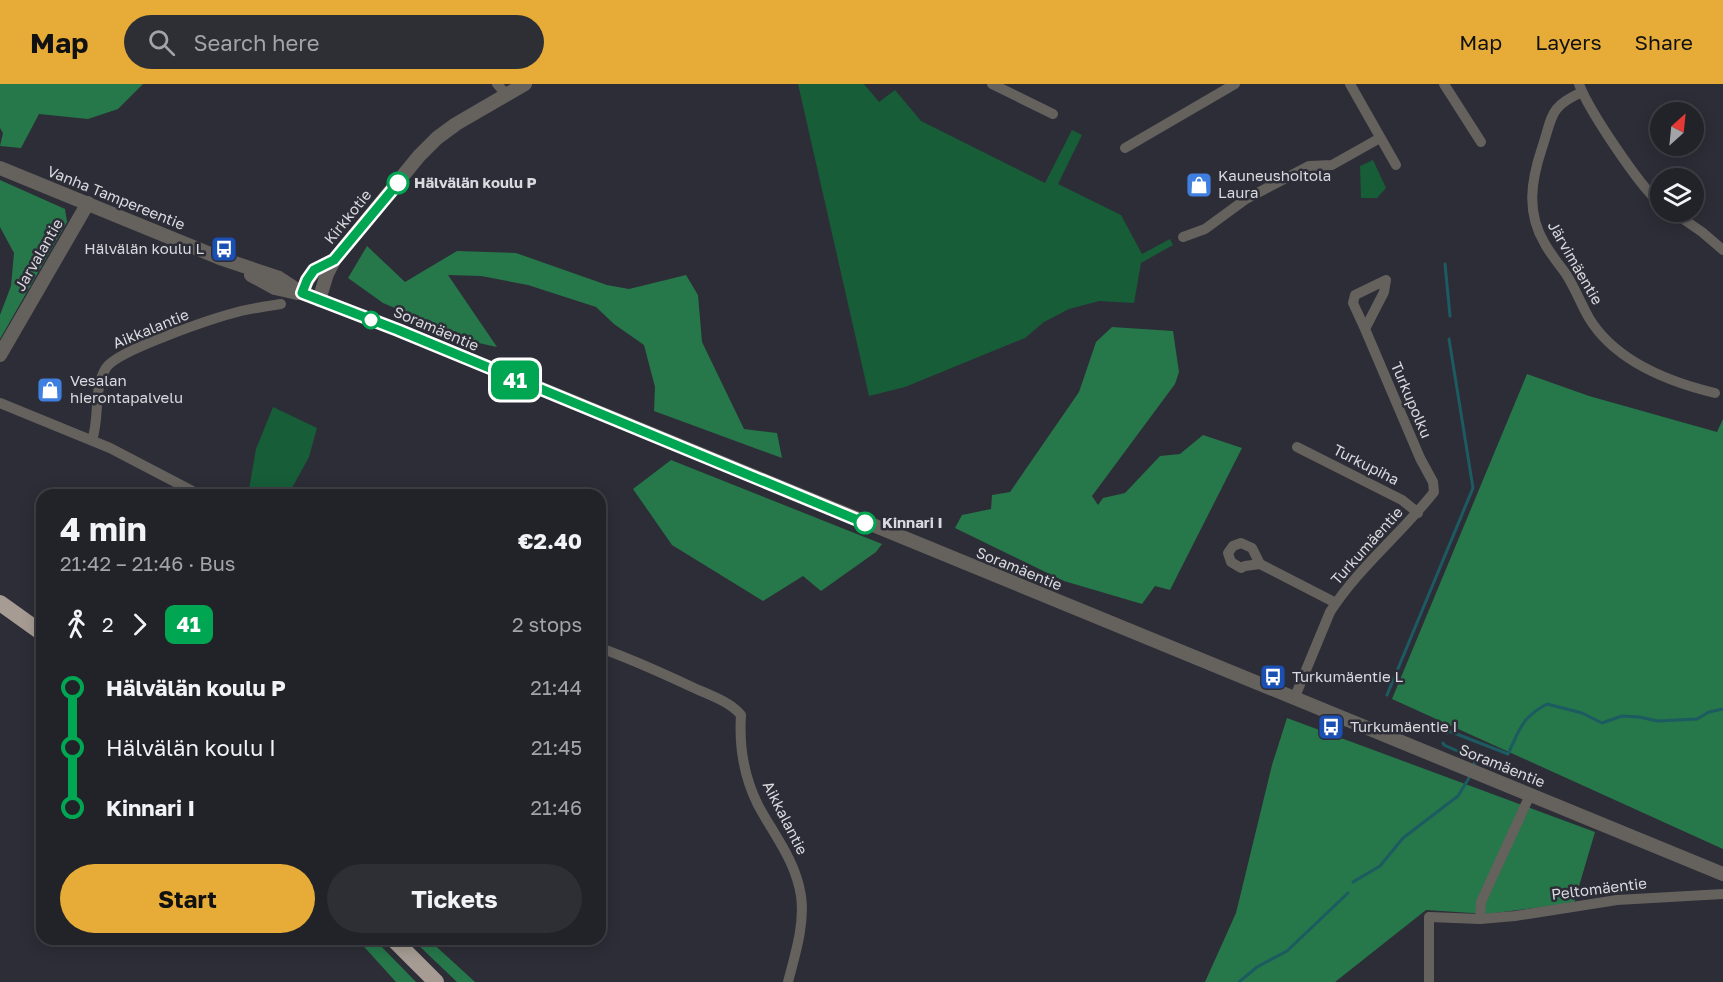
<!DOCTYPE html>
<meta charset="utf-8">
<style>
:root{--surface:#222229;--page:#2e2f35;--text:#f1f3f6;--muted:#a2a4a8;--line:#3f3f46;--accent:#e7ac37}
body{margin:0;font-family:"Golos Text",sans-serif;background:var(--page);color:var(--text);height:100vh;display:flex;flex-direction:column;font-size:22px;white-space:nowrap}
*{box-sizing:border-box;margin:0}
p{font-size:20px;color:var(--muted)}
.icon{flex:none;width:33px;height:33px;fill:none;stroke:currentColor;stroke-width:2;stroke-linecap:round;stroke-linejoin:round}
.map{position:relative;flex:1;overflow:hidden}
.details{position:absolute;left:36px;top:405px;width:570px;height:456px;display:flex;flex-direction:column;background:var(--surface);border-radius:18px;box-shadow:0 3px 15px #0003,0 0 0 2px var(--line)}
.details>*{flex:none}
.badge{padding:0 12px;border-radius:9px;font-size:21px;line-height:39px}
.needle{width:39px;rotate:27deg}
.controls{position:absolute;left:1650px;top:18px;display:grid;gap:12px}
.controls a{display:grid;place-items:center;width:54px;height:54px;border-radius:50%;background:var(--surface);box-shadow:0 3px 15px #0003,0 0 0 2px var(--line);font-size:30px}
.map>.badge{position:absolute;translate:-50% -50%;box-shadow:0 0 0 3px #fff}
.legs{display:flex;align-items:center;gap:9px;height:66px;padding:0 24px;font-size:20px}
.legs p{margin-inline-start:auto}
.headline{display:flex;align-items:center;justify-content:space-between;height:102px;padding:0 24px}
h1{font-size:33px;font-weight:700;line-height:45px}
.button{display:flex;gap:12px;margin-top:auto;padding:12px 24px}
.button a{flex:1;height:69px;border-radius:36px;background:var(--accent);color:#111;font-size:24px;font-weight:700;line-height:69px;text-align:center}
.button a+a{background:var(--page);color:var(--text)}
ul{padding:0 24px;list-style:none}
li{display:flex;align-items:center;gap:21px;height:60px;font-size:22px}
li i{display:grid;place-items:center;width:9px;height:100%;margin:0 8px;background:currentColor}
li i::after{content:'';width:15px;height:15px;margin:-8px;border:4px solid;border-radius:50%;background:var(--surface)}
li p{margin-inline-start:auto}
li:first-child i{background:linear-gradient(#0000 50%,currentColor 0)}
li:last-child i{background:linear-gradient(currentColor 50%,#0000 0)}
header{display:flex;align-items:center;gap:36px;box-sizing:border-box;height:84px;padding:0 30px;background:var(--accent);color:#111}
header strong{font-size:28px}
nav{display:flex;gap:33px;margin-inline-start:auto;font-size:21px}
.search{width:420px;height:54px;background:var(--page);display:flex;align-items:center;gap:15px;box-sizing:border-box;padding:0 21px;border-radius:33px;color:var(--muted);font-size:22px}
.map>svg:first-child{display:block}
.green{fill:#165d38}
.forest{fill:#26774a}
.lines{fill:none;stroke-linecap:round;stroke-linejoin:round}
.stream{stroke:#1c5b61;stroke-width:3}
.minor{stroke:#65615d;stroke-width:10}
.tertiary{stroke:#65615d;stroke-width:14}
.trunk{stroke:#a69c94;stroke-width:16}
.line-1-casing{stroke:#fff;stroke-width:14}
.line-1{stroke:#00a651;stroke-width:9}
.stop-1-dot{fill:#fff;stroke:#00a651;stroke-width:3}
.labels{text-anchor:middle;stroke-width:5;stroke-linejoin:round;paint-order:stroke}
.poi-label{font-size:15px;fill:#d9d9df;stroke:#2d2d37;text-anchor:start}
.stop-label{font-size:15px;font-weight:bold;fill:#d9d9df;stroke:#2d2d37;text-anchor:start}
.street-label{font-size:15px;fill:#d9d9df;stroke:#2d2d37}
</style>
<header>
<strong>Map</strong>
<div class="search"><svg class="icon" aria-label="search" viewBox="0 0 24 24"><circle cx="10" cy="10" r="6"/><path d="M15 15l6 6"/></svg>Search here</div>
<nav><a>Map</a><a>Layers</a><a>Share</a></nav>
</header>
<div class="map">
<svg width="1723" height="898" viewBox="0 0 1723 898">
<rect width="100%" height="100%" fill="#2d2d37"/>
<!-- green -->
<g class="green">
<path d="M798,0H864L879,18L895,6L921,37L1045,99L1072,46L1082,51L1058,100L1121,131L1142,170L1170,155L1173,161L1141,179L1134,219L1099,217L1069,225L1044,238L1025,254L905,303L869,312Z"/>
<path d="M1373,76L1386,104L1377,114H1361L1360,82Z"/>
<path d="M273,323L317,344L309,373L288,411H248L256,365Z"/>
</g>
<!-- forest -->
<g class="forest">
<path d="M0,0H143L118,25L88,35L39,30L21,64L0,62L3,49L0,44Z"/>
<path d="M0,96L65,125L67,138L0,255V231L11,202L14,169L0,143Z"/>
<path d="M367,162L405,198L457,167L516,169L607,201L629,205L686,191L698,211L702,258L744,345L777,349L782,374L654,327L655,303L644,261L614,240L596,223L528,201L481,192L448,191L497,263L474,258L383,219L348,194Z"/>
<path d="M1112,243L1173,247L1179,288L1175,300L1092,412L1098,421L1103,414L1125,409L1160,372L1180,370L1203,351L1242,364L1170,506L1155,502L1142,520L1064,497L955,444L962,431L991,425L992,411L1010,408L1079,308L1096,258Z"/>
<path d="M1527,290L1589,312L1717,348L1723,335V765L1392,615Z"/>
<path d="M671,376L882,460L876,468L821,507L803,492L763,517L672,461L633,405Z"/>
<path d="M1287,634L1595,748L1574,819L1487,830L1426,826L1335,898H1205L1236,829L1272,681Z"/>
<path d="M357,855H374L416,898H396Z"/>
<path d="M412,855H428L475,898H457Z"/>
</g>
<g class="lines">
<!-- stream -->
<g class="stream">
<path d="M1445,180L1450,232"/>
<path d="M1387,611L1473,404L1449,255"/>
<path d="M1447,649L1449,647L1508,670C1520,645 1521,634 1547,620L1582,629L1602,639L1622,632L1639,633L1658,637L1697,635L1709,628L1723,625"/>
<path d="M1443,659L1444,661L1473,674L1475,677L1474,681"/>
<path d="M1353,798L1380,782L1403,754L1458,712L1469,694"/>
<path d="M1239,898L1257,883L1287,867L1348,809"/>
</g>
<!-- minor -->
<g class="minor">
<path d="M497,0L506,10"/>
<path d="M992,0L1053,30"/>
<path d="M1350,0L1396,81"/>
<path d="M1444,0L1481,58"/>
<path d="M1579,0C1588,25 1640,103 1660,119"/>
<path d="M1582,8C1549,23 1553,31 1542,64C1531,97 1526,129 1545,160C1551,171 1559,180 1566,190C1575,204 1581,220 1589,234C1615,277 1669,298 1715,309"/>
<path d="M1125,64L1235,0"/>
<path d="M1673,128L1702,148L1723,166"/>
<path d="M1183,153L1205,145L1246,115L1309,82L1332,81L1380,54"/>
<path d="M0,319L110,364L200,411"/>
<path d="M92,356C100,334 93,304 106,284C117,266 217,233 241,227C254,224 268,222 281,220"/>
<path d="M1297,363L1402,416L1418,429"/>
<path d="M1260,480L1245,482L1241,484L1231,478L1228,469L1233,462L1241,459L1252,464L1260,480L1336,519"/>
<path d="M600,564C632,575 662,589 692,603C709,611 729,617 741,631C739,662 744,693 758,721C774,751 796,777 801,812C805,840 795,871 788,898"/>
<path d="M1294,615L1330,528C1359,483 1401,450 1434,408L1433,398L1420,374L1365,245L1384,208L1386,196L1355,211L1353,219L1365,245"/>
<path d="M1480,835L1481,818L1530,711"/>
<path d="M1429,898V833L1480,835L1515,832L1617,816L1723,810"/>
</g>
<!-- tertiary -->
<g class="tertiary">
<path d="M0,84L220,174L279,194L302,209L398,246L1723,790"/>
<path d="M251,191L275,204L297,209"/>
<path d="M302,209C309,189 315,185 334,176"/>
<path d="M319,216L327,190L334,176L419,72L437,54L456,40L525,0"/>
<path d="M0,271L88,119"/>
</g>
<!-- trunk -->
<g class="trunk">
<path d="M0,519L42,549"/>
<path d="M393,855L436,898"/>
</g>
</g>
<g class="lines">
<defs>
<path id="line-1" d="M398,99L334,176L314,186L307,196L302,209L398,246L865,439"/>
</defs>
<!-- line-1 casing -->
<use href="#line-1" class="line-1-casing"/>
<!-- line-1 -->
<use href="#line-1" class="line-1"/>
</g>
<!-- icons -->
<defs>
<symbol id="shop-square" viewBox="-11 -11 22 22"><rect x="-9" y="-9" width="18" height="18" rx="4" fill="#3f7fe0" stroke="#2d2d37"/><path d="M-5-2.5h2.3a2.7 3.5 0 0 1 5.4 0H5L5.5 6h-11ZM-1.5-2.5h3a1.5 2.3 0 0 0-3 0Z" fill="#fff"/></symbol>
<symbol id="bus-square" viewBox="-11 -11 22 22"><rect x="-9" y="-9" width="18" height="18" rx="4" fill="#1a4fb4" stroke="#2d2d37"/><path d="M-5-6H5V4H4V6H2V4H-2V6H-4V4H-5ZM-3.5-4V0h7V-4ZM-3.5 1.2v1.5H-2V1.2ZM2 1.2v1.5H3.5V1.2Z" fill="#fff"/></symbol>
</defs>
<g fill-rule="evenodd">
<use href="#shop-square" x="1184" y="86" width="30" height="30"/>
<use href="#bus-square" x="209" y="150" width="30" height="30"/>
<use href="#shop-square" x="35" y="291" width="30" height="30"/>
<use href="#bus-square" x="1258" y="578" width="30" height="30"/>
<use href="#bus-square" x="1316" y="628" width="30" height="30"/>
</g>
<!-- markers -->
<g class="stop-1-dot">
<circle cx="398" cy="99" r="10"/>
<circle cx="371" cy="236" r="8"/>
<circle cx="865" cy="439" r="10"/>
</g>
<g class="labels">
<!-- poi labels -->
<g class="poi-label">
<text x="1218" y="97">Kauneushoitola<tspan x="1218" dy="17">Laura</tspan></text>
<text x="204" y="170" text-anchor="end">Hälvälän koulu L</text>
<text x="70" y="302">Vesalan<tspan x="70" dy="17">hierontapalvelu</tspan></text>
<text x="1292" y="598">Turkumäentie L</text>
<text x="1350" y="648">Turkumäentie I</text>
</g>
<!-- stop labels -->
<g class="stop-label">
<text x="414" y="104">Hälvälän koulu P</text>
<text x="882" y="444">Kinnari I</text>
</g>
<!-- street labels -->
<g class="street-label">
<text transform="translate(116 114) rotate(22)" y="5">Vanha Tampereentie</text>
<text transform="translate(348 133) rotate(-51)" y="5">Kirkkotie</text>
<text transform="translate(39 171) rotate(-60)" y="5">Jarvalantie</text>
<text transform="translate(1575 179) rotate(60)" y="5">Järvimäentie</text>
<text transform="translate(151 245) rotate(-22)" y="5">Aikkalantie</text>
<text transform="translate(436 245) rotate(23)" y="5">Soramäentie</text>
<text transform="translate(1411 316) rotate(67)" y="5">Turkupolku</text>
<text transform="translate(1366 381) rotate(27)" y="5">Turkupiha</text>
<text transform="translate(1367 462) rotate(-48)" y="5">Turkumäentie</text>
<text transform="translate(1019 485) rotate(22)" y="5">Soramäentie</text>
<text transform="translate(1502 682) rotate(22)" y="5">Soramäentie</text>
<text transform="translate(785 734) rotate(63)" y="5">Aikkalantie</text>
<text transform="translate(1599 805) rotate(-7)" y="5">Peltomäentie</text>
</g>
</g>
</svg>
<div class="controls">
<a><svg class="needle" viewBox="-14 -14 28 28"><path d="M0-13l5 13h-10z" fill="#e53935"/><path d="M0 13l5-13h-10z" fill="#a2a4a8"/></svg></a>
<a><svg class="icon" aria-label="layers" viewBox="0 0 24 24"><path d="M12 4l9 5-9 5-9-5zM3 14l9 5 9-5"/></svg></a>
</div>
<b class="badge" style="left:515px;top:296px;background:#00a651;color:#fff">41</b>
<section class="details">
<div class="headline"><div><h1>4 min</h1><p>21:42 – 21:46 · Bus</p></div><b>€2.40</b></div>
<div class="legs"><svg class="icon" aria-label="walk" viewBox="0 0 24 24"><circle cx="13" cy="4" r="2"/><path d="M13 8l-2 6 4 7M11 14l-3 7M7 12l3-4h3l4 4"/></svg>2<svg class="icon" aria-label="forward" viewBox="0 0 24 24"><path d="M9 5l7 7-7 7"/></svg><b class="badge" style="background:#00a651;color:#fff">41</b><p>2 stops</p></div>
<ul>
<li><i style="color:#00a651"></i><b>Hälvälän koulu P</b><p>21:44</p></li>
<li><i style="color:#00a651"></i><span>Hälvälän koulu I</span><p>21:45</p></li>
<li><i style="color:#00a651"></i><b>Kinnari I</b><p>21:46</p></li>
</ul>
<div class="button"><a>Start</a><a>Tickets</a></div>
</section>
</div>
